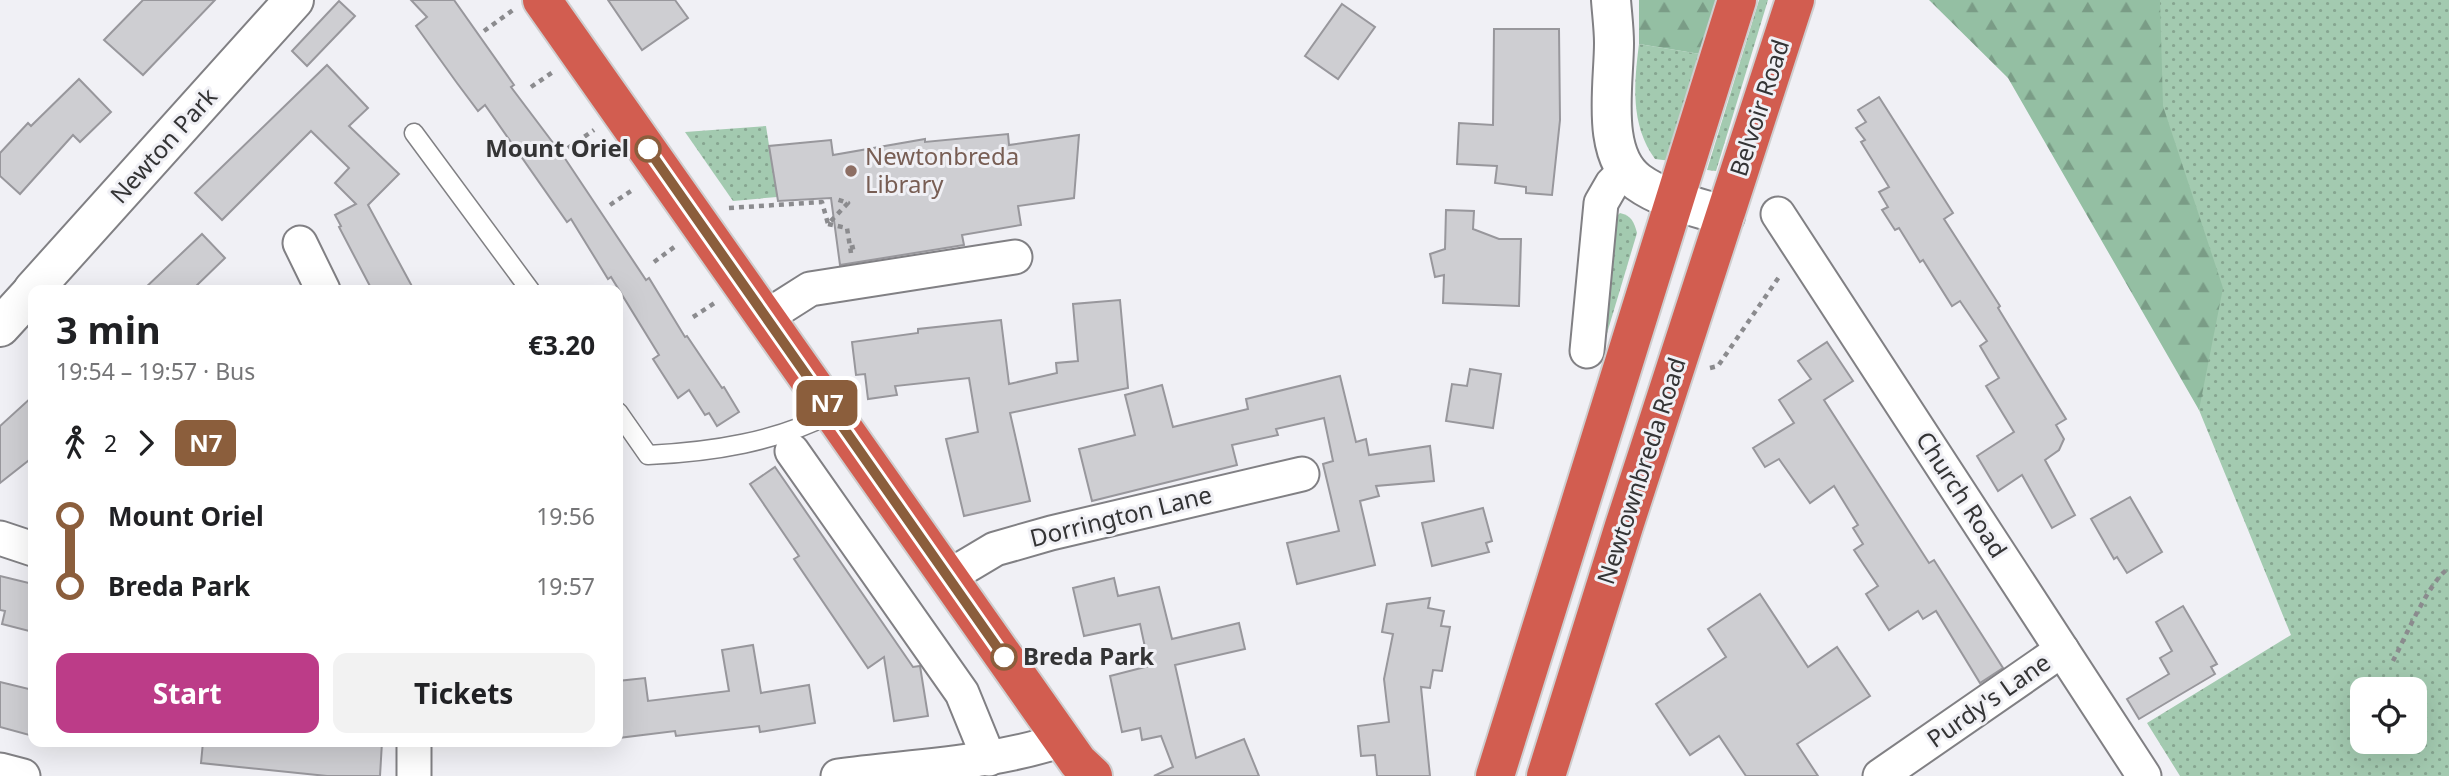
<!DOCTYPE html>
<meta charset="utf-8">
<style>
:root{--surface:#fff;--page:#f2f2f2;--text:#202124;--muted:#757577;--accent:#bc3c88}
body{margin:0;font-family:"Noto Sans",sans-serif;background:var(--page);color:var(--text);height:100vh;display:flex;flex-direction:column;font-size:26px;white-space:nowrap}
*{box-sizing:border-box;margin:0}
p{font-size:23px;color:var(--muted)}
.icon{flex:none;width:38px;height:38px;fill:none;stroke:currentColor;stroke-width:2;stroke-linecap:round;stroke-linejoin:round}
.map{position:relative;flex:1;overflow:hidden}
.sheet{position:absolute;left:28px;top:285px;width:595px;height:462px;display:flex;flex-direction:column;background:var(--surface);border-radius:14px;box-shadow:0 7px 28px #0002}
.sheet>*{flex:none}
.badge{padding:0 14px;border-radius:10px;font-size:24px;line-height:46px}
.controls{position:absolute;left:2350px;top:677px;display:grid;gap:14px}
.controls a{display:grid;place-items:center;width:77px;height:77px;border-radius:14px;background:var(--surface);box-shadow:0 7px 28px #0002;font-size:35px}
.map>.badge{position:absolute;translate:-50% -50%;box-shadow:0 0 0 4px #fff}
.legs{display:flex;align-items:center;gap:10px;height:77px;padding:0 28px;font-size:23px}
.legs p{margin-inline-start:auto}
.overview{display:flex;align-items:center;justify-content:space-between;height:119px;padding:0 28px}
h1{font-size:38px;font-weight:700;line-height:52px}
.action{display:flex;gap:14px;margin-top:auto;padding:14px 28px}
.action a{flex:1;height:80px;border-radius:14px;background:var(--accent);color:#fff;font-size:28px;font-weight:700;line-height:80px;text-align:center}
.action a+a{background:var(--page);color:var(--text)}
ul{padding:0 28px;list-style:none}
li{display:flex;align-items:center;gap:24px;height:70px;font-size:26px}
li i{display:grid;place-items:center;width:10px;height:100%;margin:0 9px;background:currentColor}
li i::after{content:'';width:18px;height:18px;margin:-9px;border:5px solid;border-radius:50%;background:var(--surface)}
li p{margin-inline-start:auto}
li:first-child i{background:linear-gradient(#0000 50%,currentColor 0)}
li:last-child i{background:linear-gradient(currentColor 50%,#0000 0)}
.map>svg:first-child{display:block}
.grass{fill:url(#grass-dots);fill-rule:evenodd}
.forest{fill:url(#forest-firs)}
.building{fill:#ceced2;stroke:#98979c;stroke-width:2}
.lines{fill:none;stroke-linecap:round;stroke-linejoin:round}
.lane-casing{stroke:#818084;stroke-width:21}
.street-casing{stroke:#818084;stroke-width:37}
.secondary-casing{stroke:#818084;stroke-width:42}
.highway-casing{stroke:#cececf;stroke-width:42}
.path{stroke:#8b8b8e;stroke-width:4.5;stroke-dasharray:5 5;stroke-linecap:butt}
.lane{stroke:#fff;stroke-width:18}
.street{stroke:#fff;stroke-width:33}
.secondary{stroke:#fff;stroke-width:38}
.highway{stroke:#d25d50;stroke-width:38}
.line-1-casing{stroke:#fff;stroke-width:16}
.line-1{stroke:#8b5e3c;stroke-width:10}
.stop-1-dot{fill:#fff;stroke:#8b5e3c;stroke-width:3.5}
.education-dot{fill:#8d6e63;stroke:#f0f0f5;stroke-width:2.5}
.labels{text-anchor:middle;stroke-width:6;stroke-linejoin:round;paint-order:stroke}
.street-label{font-size:24px;fill:#343435;stroke:#f0f0f5}
.stop-label{font-size:24px;font-weight:bold;fill:#343435;stroke:#f0f0f5;text-anchor:end}
.education-label{font-size:24px;fill:#785e54;stroke:#f0f0f5;text-anchor:start}
</style>
<div class="map">
<svg width="2449" height="776" viewBox="0 0 2449 776">
<defs>
<pattern id="grass-dots" width="8" height="8" patternUnits="userSpaceOnUse" patternTransform="scale(1.75)"><rect width="8" height="8" fill="#a3cab0"/><path d="M2 2h.1M6 6h.1" fill="none" stroke="#86a590" stroke-width="1.8" stroke-linecap="round"/></pattern>
<pattern id="forest-firs" width="22" height="20" patternUnits="userSpaceOnUse" patternTransform="scale(1.75)"><rect width="22" height="20" fill="#94bfa3"/><path d="M5 1l3.5 6h-7zM16 11l3.5 6h-7z" fill="#7a9c86"/></pattern>
</defs>
<rect width="100%" height="100%" fill="#f0f0f5"/>
<!-- grass -->
<g class="grass">
<path d="M1759,0H1768L1716,171L1707,170Z"/>
<path d="M2109,0H2449V776H2180L2147,723L2291,635L2199,410L2103,154ZM2362,690H2415V742H2362Z"/>
<path d="M1639,44L1700,54L1671,161L1655,159C1630,125 1634,83 1639,44Z"/>
<path d="M766,126L777,197L733,201L685,132Z"/>
<path d="M1620,213C1632,216 1634,222 1637,233L1605,340L1615,218Z"/>
</g>
<!-- forest -->
<g class="forest">
<path d="M1639,0H1716L1700,54L1639,44Z"/>
<path d="M1929,0H2160L2163,106L2223,288L2199,410L2008,78Z"/>
</g>
<!-- building -->
<g class="building">
<path d="M143,0H215L143,75L104,40Z"/>
<path d="M411,0H454L514,85L511,87L566,160L646,280L649,278L685,337L687,336L722,388L724,387L739,412L717,426L709,413L705,415L689,390L678,398L653,359L659,355L611,277L608,279L571,219L567,222L485,105L478,111L457,83L416,26L427,17Z"/>
<path d="M608,0H675L688,18L642,50Z"/>
<path d="M339,1L355,16L307,66L292,51Z"/>
<path d="M1342,4L1375,27L1338,79L1305,56Z"/>
<path d="M1494,29H1559L1560,120L1552,195L1526,193V187L1495,183L1497,166L1457,164L1459,123L1493,125Z"/>
<path d="M327,65L368,108L349,126L399,174L368,205L414,290H372L339,227L341,226L335,215L356,204L335,183L349,168L311,131L222,220L195,193Z"/>
<path d="M79,79L111,112L80,142L73,135L20,194L0,176V153L28,123L31,126Z"/>
<path d="M1879,97L1953,213L1944,219L2000,306L1998,308L2066,419L2056,425L2064,439L2059,450L2045,460L2075,515L2052,528L2022,475L1998,491L1977,456L2014,432L1986,386L1999,378L1980,346L1987,341L1960,301L1952,306L1923,260L1920,262L1899,228L1895,230L1882,210L1888,207L1879,192L1889,187L1861,142L1865,140L1856,128L1866,122L1858,110Z"/>
<path d="M1008,134L1009,145L1079,135L1074,198L1018,206L1021,225L962,235L964,245L840,265L831,198L778,201L769,146L831,140L833,155L925,139V142Z"/>
<path d="M1446,210L1474,211L1473,229L1499,239H1521L1519,306L1443,303L1444,275L1435,277L1430,254L1445,249Z"/>
<path d="M202,234L225,258L192,290H143Z"/>
<path d="M1120,300L1128,388L1010,413L1030,501L964,516L946,439L978,432L969,378L895,386L897,395L868,399L865,374L856,375L852,342L918,333V329L1001,320L1009,384L1057,373L1056,363L1078,361L1073,304Z"/>
<path d="M1827,342L1853,381L1824,400L1929,563L1934,560L2003,668L1980,683L1936,611L1923,619L1918,611L1889,630L1866,594L1878,586L1854,550L1863,544L1853,528L1858,525L1834,486L1810,503L1779,459L1765,467L1753,448L1794,423L1779,400L1811,379L1798,361Z"/>
<path d="M1470,369L1501,374L1493,428L1446,421L1452,384L1467,386Z"/>
<path d="M1340,376L1356,442L1366,439L1369,455L1430,446L1434,481L1376,486L1379,496L1360,501L1375,565L1297,584L1287,543L1339,531L1323,464L1333,461L1324,418L1276,429L1278,435L1232,445L1237,465L1092,501L1079,449L1135,435L1125,395L1162,385L1173,427L1248,409L1246,399Z"/>
<path d="M33,396V457L0,483V426Z"/>
<path d="M775,467L913,667L920,666L928,716L894,721L884,657L868,668L794,559L799,556L750,484Z"/>
<path d="M2130,497L2162,552L2127,573L2117,557L2114,559L2091,519Z"/>
<path d="M1483,508L1492,541L1486,543L1489,552L1432,566L1422,523Z"/>
<path d="M0,576L33,584V632L2,624L5,611L0,610Z"/>
<path d="M1114,578L1118,596L1159,587L1172,639L1239,623L1245,649L1175,665L1196,758L1244,739L1259,776H1154L1173,767L1161,736L1142,740L1140,728L1122,732L1110,676L1149,666L1140,624L1084,636L1073,588Z"/>
<path d="M1760,594L1808,667L1837,647L1870,696L1797,744L1818,776H1746L1719,736L1690,755L1656,704L1726,657L1708,629Z"/>
<path d="M1430,598L1428,608L1444,611L1441,626L1450,627L1442,671L1433,670L1430,688L1421,687L1430,776H1377L1375,755L1361,756L1358,726L1389,722L1384,679L1393,634L1382,632L1387,604Z"/>
<path d="M2183,606L2217,664L2211,667L2215,674L2139,719L2127,699L2169,674L2160,658L2172,651L2156,622Z"/>
<path d="M753,645L761,693L809,685L815,723L760,732L759,726L676,736L675,731L618,738V681L645,678L648,701L729,691L722,650Z"/>
<path d="M0,682L33,690V736L0,727Z"/>
<path d="M203,742H382L380,776H327L201,763Z"/>
</g>
<g class="lines">
<defs>
<g id="lane">
<path d="M414,133L530,290"/>
<path d="M618,412L648,455C712,452 777,442 834,412"/>
</g>
<g id="street">
<path d="M1778,214L2144,776"/>
<path d="M300,243L323,290"/>
<path d="M766,317L810,289L1015,257"/>
<path d="M1587,351L1601,203L1612,184L1625,171"/>
<path d="M792,451L962,693L989,759"/>
<path d="M0,538L33,549"/>
<path d="M948,577L995,549L1051,533L1302,474"/>
<path d="M0,770L23,776"/>
<path d="M414,776V742"/>
<path d="M838,776C913,766 990,764 1062,740"/>
<path d="M1880,776L2062,650"/>
</g>
<g id="secondary">
<path d="M1611,0C1612,14 1614,29 1614,43C1614,85 1600,155 1638,182C1663,200 1697,207 1725,216"/>
<path d="M33,290L294,0"/>
<path d="M0,327L33,291"/>
</g>
<g id="highway">
<path d="M542,0L1078,762L1093,776"/>
<path d="M1495,776L1737,0"/>
<path d="M1546,776L1624,526L1795,0"/>
</g>
</defs>
<!-- lane casing -->
<use href="#lane" class="lane-casing"/>
<!-- street casing -->
<use href="#street" class="street-casing"/>
<!-- secondary casing -->
<use href="#secondary" class="secondary-casing"/>
<!-- highway casing -->
<use href="#highway" class="highway-casing"/>
<!-- path -->
<g class="path">
<path d="M484,31L513,10"/>
<path d="M531,87L553,72"/>
<path d="M568,148L594,130"/>
<path d="M610,205L634,189"/>
<path d="M729,208L822,202L828,224L848,203L836,199"/>
<path d="M828,224L847,228L851,253"/>
<path d="M850,248L858,246"/>
<path d="M654,262L677,245"/>
<path d="M693,317L716,302"/>
<path d="M1710,368L1718,366L1781,274"/>
<path d="M2393,661C2405,638 2429,581 2449,568"/>
</g>
<!-- lane -->
<use href="#lane" class="lane"/>
<!-- street -->
<use href="#street" class="street"/>
<!-- secondary -->
<use href="#secondary" class="secondary"/>
<!-- highway -->
<use href="#highway" class="highway"/>
</g>
<g class="lines">
<defs>
<path id="line-1" d="M648,149L1004,657"/>
</defs>
<!-- line-1 casing -->
<use href="#line-1" class="line-1-casing"/>
<!-- line-1 -->
<use href="#line-1" class="line-1"/>
</g>
<!-- markers -->
<g class="stop-1-dot">
<circle cx="648" cy="149" r="12"/>
<circle cx="1004" cy="657" r="12"/>
</g>
<circle class="education-dot" cx="851" cy="171" r="7"/>
<g class="labels">
<!-- street labels -->
<g class="street-label">
<text transform="translate(1760 108) rotate(-72)" y="8">Belvoir Road</text>
<text transform="translate(164 146) rotate(-48)" y="8">Newton Park</text>
<text transform="translate(1642 471) rotate(-72)" y="8">Newtownbreda Road</text>
<text transform="translate(1961 495) rotate(57)" y="8">Church Road</text>
<text transform="translate(1121 517) rotate(-14)" y="8">Dorrington Lane</text>
<text transform="translate(1989 701) rotate(-35)" y="8">Purdy's Lane</text>
</g>
<!-- stop labels -->
<g class="stop-label">
<text x="629" y="157">Mount Oriel</text>
<text x="1023" y="665" text-anchor="start">Breda Park</text>
</g>
<!-- education labels -->
<g class="education-label">
<text x="865" y="165">Newtonbreda<tspan x="865" dy="28">Library</tspan></text>
</g>
</g>
</svg>
<div class="controls">
<a><svg class="icon" aria-label="locate" viewBox="0 0 24 24"><circle cx="12" cy="12" r="6"/><path d="M12 2v4M12 18v4M2 12h4M18 12h4"/></svg></a>
</div>
<b class="badge" style="left:827px;top:403px;background:#8b5e3c;color:#fff">N7</b>
<section class="sheet">
<div class="overview"><div><h1>3 min</h1><p>19:54 – 19:57 · Bus</p></div><b>€3.20</b></div>
<div class="legs"><svg class="icon" aria-label="walk" viewBox="0 0 24 24"><circle cx="13" cy="4" r="2"/><path d="M13 8l-2 6 4 7M11 14l-3 7M7 12l3-4h3l4 4"/></svg>2<svg class="icon" aria-label="forward" viewBox="0 0 24 24"><path d="M9 5l7 7-7 7"/></svg><b class="badge" style="background:#8b5e3c;color:#fff">N7</b></div>
<ul>
<li><i style="color:#8b5e3c"></i><b>Mount Oriel</b><p>19:56</p></li>
<li><i style="color:#8b5e3c"></i><b>Breda Park</b><p>19:57</p></li>
</ul>
<div class="action"><a>Start</a><a>Tickets</a></div>
</section>
</div>
